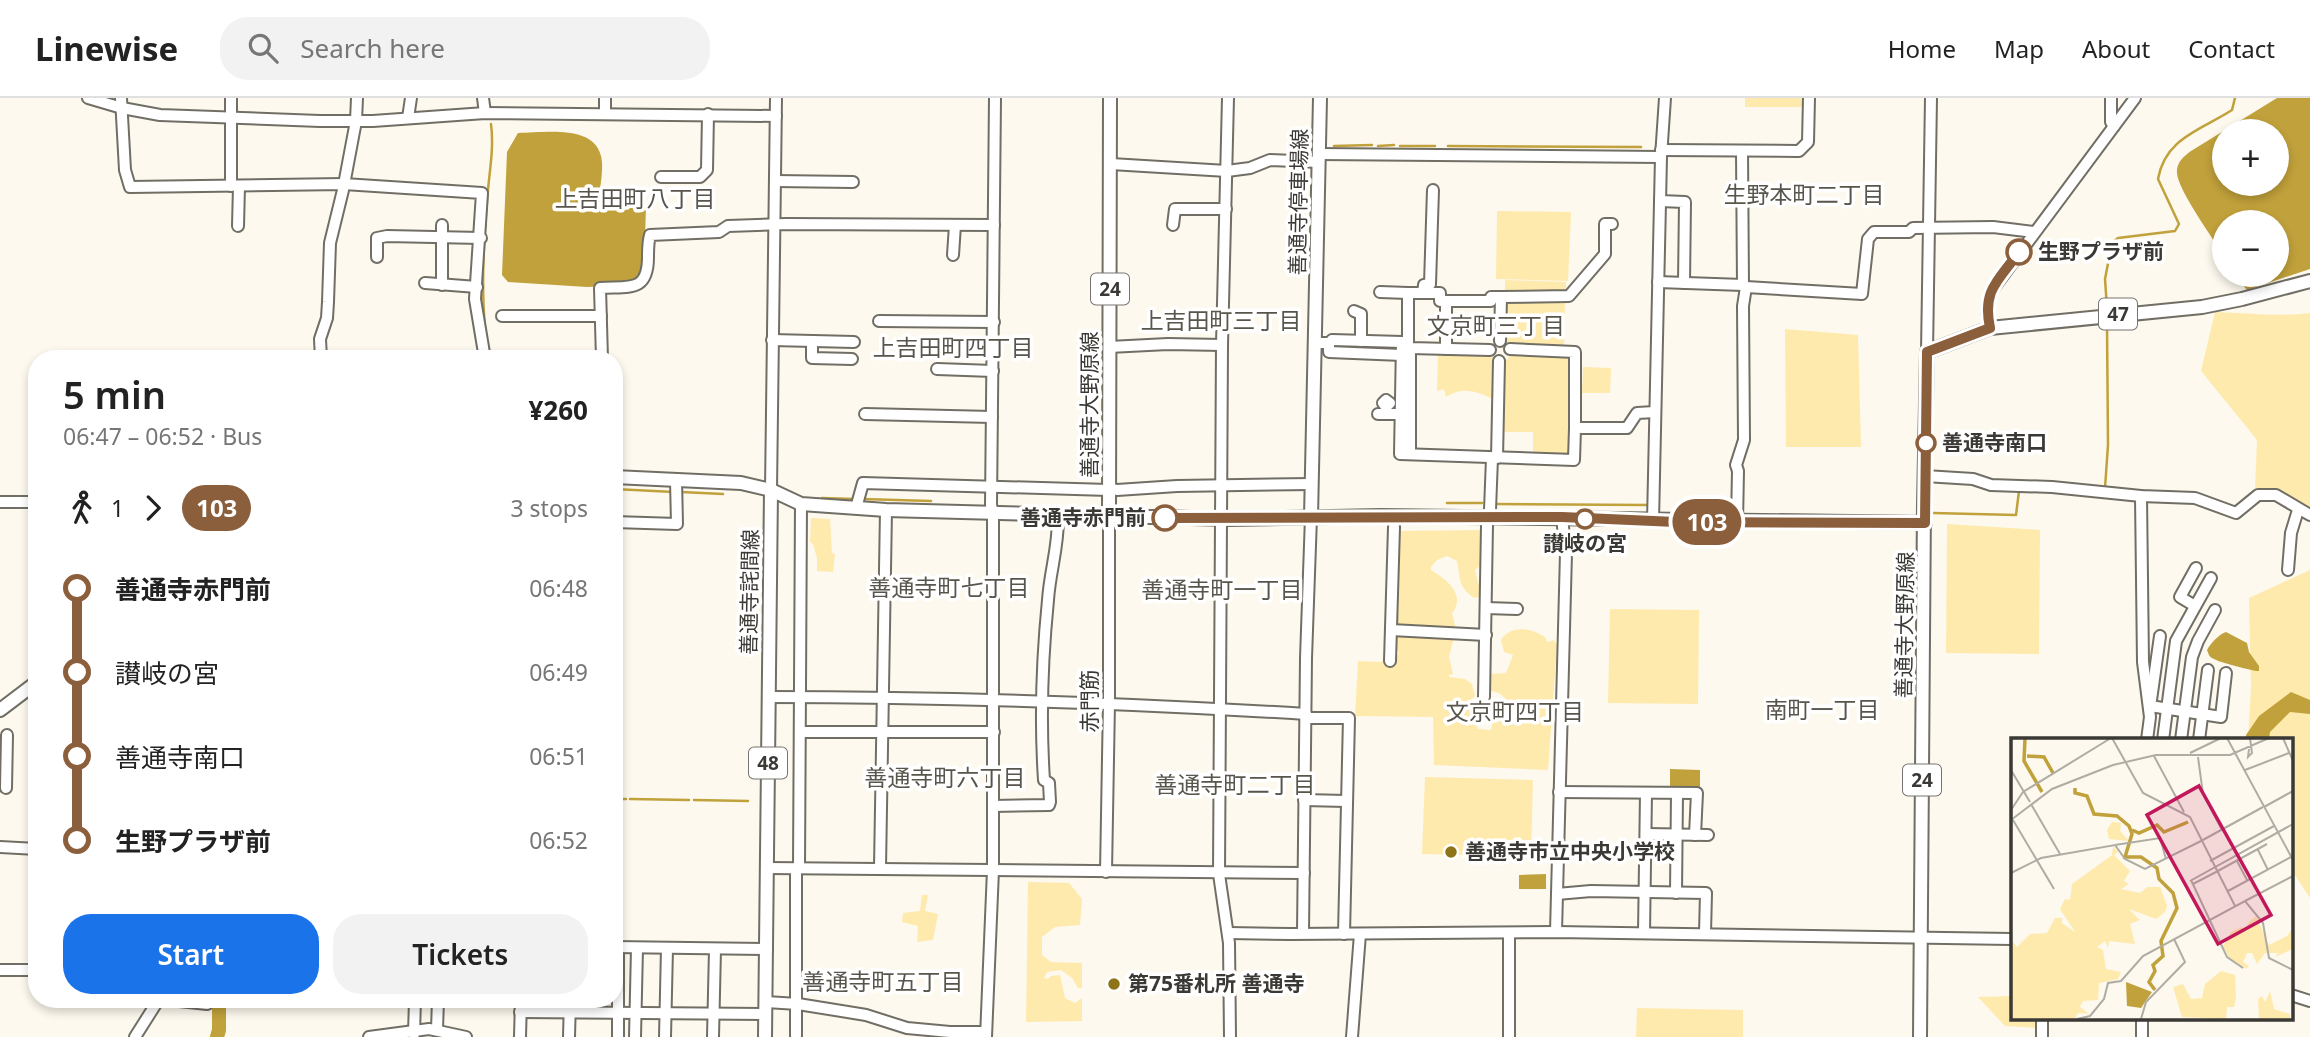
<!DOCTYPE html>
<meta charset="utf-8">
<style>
:root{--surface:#fff;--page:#f2f2f2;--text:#222;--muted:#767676;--line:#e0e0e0;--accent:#1a73e8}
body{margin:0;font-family:"Noto Sans","Noto Sans JP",sans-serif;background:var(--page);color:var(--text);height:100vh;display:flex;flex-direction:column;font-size:26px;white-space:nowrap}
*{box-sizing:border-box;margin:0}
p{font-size:23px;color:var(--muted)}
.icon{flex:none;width:38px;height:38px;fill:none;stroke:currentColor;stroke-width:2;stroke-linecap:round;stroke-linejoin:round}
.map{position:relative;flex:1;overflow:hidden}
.side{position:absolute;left:28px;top:252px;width:595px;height:658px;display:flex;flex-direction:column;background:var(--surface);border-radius:28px;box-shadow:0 4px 10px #0003}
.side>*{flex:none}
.badge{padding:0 14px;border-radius:23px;font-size:24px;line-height:46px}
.tools{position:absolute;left:2212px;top:21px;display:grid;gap:14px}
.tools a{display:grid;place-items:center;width:77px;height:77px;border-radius:50%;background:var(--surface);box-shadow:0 4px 10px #0003;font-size:35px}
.map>.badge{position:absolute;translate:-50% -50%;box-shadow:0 0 0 4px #fff}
.legs{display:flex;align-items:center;gap:10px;height:77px;padding:0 35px;font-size:23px}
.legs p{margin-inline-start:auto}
.overview{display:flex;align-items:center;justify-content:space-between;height:119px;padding:0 35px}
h1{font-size:38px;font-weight:600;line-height:52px}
.primary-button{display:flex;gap:14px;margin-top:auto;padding:14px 35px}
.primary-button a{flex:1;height:80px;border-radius:28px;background:var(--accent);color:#fff;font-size:28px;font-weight:600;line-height:80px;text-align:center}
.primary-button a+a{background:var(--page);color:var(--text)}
ul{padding:0 35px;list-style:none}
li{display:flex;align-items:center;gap:24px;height:84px;font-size:26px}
li i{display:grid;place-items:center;width:10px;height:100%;margin:0 9px;background:currentColor}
li i::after{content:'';width:18px;height:18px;margin:-9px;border:5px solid;border-radius:50%;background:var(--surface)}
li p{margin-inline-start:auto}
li:first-child i{background:linear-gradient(#0000 50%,currentColor 0)}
li:last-child i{background:linear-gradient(currentColor 50%,#0000 0)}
header{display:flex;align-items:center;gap:42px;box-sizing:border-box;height:98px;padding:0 35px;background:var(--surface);border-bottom:2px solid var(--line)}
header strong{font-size:33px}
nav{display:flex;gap:38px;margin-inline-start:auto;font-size:24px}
.search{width:490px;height:63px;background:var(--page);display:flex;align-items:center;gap:18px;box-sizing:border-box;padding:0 24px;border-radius:28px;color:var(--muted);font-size:26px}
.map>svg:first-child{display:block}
.green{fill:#ffeaad}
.water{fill:#c1a13b;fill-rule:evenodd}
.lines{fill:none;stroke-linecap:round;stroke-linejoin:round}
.stream{stroke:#c1a13b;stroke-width:2.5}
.river{stroke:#c1a13b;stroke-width:14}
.minor-casing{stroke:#716e65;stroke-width:14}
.major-casing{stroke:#716e65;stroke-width:16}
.minor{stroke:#fff;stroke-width:10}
.major{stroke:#fff;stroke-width:12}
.line-1-casing{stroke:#fff;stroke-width:16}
.line-1{stroke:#8b5e3c;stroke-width:10}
.stop-1-dot{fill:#fff;stroke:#8b5e3c;stroke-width:3.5}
.poi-dot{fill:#8e7318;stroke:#fff;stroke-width:2.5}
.labels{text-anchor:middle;stroke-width:7;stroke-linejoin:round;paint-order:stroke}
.shield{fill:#fff;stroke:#767472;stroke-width:2}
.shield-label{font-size:19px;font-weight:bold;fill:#3b3935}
.street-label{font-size:21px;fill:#3b3935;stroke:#fff}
.stop-label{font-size:21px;font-weight:bold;fill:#3b3935;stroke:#fff;text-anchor:start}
.poi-label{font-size:21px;font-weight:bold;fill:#3b3935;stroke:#fff;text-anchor:start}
.neighbourhood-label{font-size:23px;fill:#58554c;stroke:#fff}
.inset-river{fill:none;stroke:#c1a13b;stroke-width:3.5}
.inset-road{fill:none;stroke:#afaca4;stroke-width:2}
.view{fill:#c2185b;fill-opacity:0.15;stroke:#c2185b;stroke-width:3.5}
.inset-edge{fill:none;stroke:#3b3935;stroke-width:3.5}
</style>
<header>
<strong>Linewise</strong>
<div class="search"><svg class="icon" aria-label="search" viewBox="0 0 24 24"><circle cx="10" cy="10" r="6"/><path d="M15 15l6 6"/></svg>Search here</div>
<nav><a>Home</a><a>Map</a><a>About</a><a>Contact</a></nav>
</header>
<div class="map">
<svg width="2310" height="939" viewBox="0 0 2310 939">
<rect width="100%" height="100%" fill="#fdf9ee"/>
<!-- green -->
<g class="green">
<rect x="1745" y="0" width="58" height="9"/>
<path d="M1497,113L1571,114L1568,183L1496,181Z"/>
<path d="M1505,182L1566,184V194H1505Z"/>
<path d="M1503,203H1565L1564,248H1511L1503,241Z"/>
<path d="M2215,214C2247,215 2279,219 2310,215V411L2255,392L2257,342L2201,273Z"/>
<path d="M1785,231L1858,237L1861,349H1786Z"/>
<path d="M1438,256H1489L1497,264L1493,301C1477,293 1462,288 1446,299L1444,291L1437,293Z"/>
<path d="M1510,257H1572L1571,357H1533V334H1501L1502,264L1507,262Z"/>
<path d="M1583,269L1611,270L1610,295H1582Z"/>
<path d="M811,420L830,421L832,455L835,456L833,474L817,473V460L813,446L810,444Z"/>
<path d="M1947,426L2040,432L2039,556L1946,555Z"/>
<path d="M1481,432L1480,468L1475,472L1481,495L1479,499L1474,500C1457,487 1461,482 1457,463L1447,458L1437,462L1431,469V472C1446,481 1467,497 1452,515L1456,532L1449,559L1453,576L1449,577V579L1465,581L1472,586L1475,598L1468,606C1468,616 1475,621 1478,631L1491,632L1494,615H1502L1505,600L1499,595L1481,590L1478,585C1484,574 1495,576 1506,575L1513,557L1504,554L1501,542C1511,526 1532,530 1546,540L1547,544L1554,542L1557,547L1548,672L1434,667L1433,619L1355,618L1358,563L1381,564L1387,557L1396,559L1399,555L1396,550L1386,546L1396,525L1399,433Z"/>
<path d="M2310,472V800L2291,771V642H2248L2251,590L2249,500Z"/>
<path d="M1610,511L1699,512L1698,606L1608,605Z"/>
<path d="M1425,679L1533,682L1531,759L1422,756Z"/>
<path d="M1028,784L1069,785L1082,801L1080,827L1055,829L1042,839V857L1051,864L1082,865V890H1078L1072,880L1061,872L1047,874L1044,880L1048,881L1051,878L1060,877L1065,900L1075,905L1082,900V923L1026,924Z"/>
<path d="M922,797H928L925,813L938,816L933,842L917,844L918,828L902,824L903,815L920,813Z"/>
<path d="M2012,898V920H2040V930L2005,928L1978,899Z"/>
<path d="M1637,910L1743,912V939H1636Z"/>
</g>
<!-- water -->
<g class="water">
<path d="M2277,0H2310V171L2247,192L2234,177H2277V124H2224V159C2214,141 2178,93 2177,75C2176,65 2184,58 2191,53ZM2224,33H2277V86H2224Z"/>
<path d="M518,35C544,35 593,26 601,58C604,70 600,88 599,101L606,109L646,107L644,175L635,187L587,189L508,184L502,177L507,54Z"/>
<path d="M2226,534L2247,545L2249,554L2259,568V573C2256,574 2218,564 2214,561C2209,559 2209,557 2207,552C2211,545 2218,537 2226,534Z"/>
<path d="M2291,594L2310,602V616L2290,614L2270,634L2269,641H2246V637L2259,618Z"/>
<path d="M1670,671L1700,672V690L1670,689Z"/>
<path d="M1546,776V791H1519V777Z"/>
</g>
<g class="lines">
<!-- stream -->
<g class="stream">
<path d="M1334,48L1372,47"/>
<path d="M1378,48L1394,47"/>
<path d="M1400,48H1435"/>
<path d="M1448,48L1641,49"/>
<path d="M2107,210L2105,181L2112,145L2118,140L2175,133L2179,126L2158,81C2165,40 2201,32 2232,12L2235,0"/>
<path d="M485,230C481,184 484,138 488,92C490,69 494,49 491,26"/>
<path d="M2105,390L2108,347L2107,226"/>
<path d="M614,391L674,394"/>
<path d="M681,394L723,396"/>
<path d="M822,400L855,401"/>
<path d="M862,401L931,403"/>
<path d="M1447,405H1482"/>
<path d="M1495,406L1648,407"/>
<path d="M1933,415L2016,417L2019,393"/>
<path d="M614,701H626"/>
<path d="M630,701L689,702"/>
<path d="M694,702L748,703"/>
</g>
<!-- river -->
<path class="river" d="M217,939L219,932V901"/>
<defs>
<g id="minor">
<path d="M88,0L122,10L160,17L320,23H373L485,15L776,18"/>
<path d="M121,0L125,72L130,89L344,86L482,95L475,201L485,261"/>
<path d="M231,0V88"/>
<path d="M483,0L485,15"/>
<path d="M605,0V15"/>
<path d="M1228,0L1222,247L1219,776L1229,845L1230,939"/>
<path d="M2111,0V24L2114,28"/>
<path d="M408,20L411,0"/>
<path d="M1661,52L1799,53L1808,44L1809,0"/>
<path d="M1319,56L1661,59"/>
<path d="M1111,66L1227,73L1250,70L1270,62L1319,64"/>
<path d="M661,79H700L707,72L708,16"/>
<path d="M775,83L853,84"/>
<path d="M1660,103L1685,104L1684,185"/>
<path d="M442,127V187"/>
<path d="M1173,127L1175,111H1226"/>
<path d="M238,128L239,88"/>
<path d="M953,157L955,127"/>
<path d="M377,159V140L387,138L481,140"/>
<path d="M1658,184L1743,187L1742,53"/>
<path d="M425,185L477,189"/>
<path d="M1743,187L1746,189L1862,196L1868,141L1874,134H1909L1913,130L1993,129L2034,134"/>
<path d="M1380,194L1408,195"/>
<path d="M1423,195L1424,187L1430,186L1433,92"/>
<path d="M1354,213L1361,216V243"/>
<path d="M502,218H601"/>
<path d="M879,223L994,224"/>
<path d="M1990,230L1987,212L1990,195L2135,0"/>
<path d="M772,242L854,244"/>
<path d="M1332,242L1402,244L1410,250L1490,252"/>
<path d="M1500,243L1501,199L1569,198L1605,156V126H1612"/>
<path d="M1402,244L1400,356L1574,362L1575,330H1627L1637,315L1655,314"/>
<path d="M1315,245H1329V254L1402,257"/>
<path d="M1408,248V195H1440V203H1491V199H1501"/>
<path d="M812,249V260L852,261"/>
<path d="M1109,249L1168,246L1222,247"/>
<path d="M1446,251V203"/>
<path d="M1510,251L1575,254V330"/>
<path d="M1927,254L1931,0"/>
<path d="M321,261L320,241L327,220L328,204L330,145L343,92L356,23L357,0"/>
<path d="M602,261L600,190C629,188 648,195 648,159C648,152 648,144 650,137L719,134L728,128L786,126L994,127"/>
<path d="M937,271L993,273"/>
<path d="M1386,302L1390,305L1386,309L1383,305Z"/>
<path d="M865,316L992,319"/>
<path d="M1378,316H1401"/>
<path d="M1410,356V250"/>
<path d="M1497,360L1499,263"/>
<path d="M1925,378L1973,381L1991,387L2052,389L2141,398L2195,400L2236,415L2258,397H2276L2310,417"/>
<path d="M1109,390L1117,392L1177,388L1312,386"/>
<path d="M771,392L776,0"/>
<path d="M2141,398L2143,564L2150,619L2147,642"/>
<path d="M0,404H37"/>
<path d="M856,410L863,385L1109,392"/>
<path d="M1490,412L1492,360"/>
<path d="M1653,423L1661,59L1665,0"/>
<path d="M614,424L677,426L676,382"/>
<path d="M1737,424L1738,373L1736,367L1744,342L1743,208L1746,189"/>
<path d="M2288,472L2291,435L2298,412"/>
<path d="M2195,508L2180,499L2196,470"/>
<path d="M1486,510L1517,511"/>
<path d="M1391,532L1486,537"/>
<path d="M1390,563L1394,429"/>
<path d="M768,599C947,599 1127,605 1306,616"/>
<path d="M1484,599L1487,427"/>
<path d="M2151,602L2160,538"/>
<path d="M2150,608L2221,619L2226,575"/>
<path d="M1306,620H1349L1344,836"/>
<path d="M800,634H994"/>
<path d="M2163,642L2176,543L2211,480"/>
<path d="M2181,642L2192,559L2198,543L2215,512"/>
<path d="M2199,642L2208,572"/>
<path d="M6,690L7,637"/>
<path d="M1559,694L1697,695L1695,737"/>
<path d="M1304,702L1346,703"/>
<path d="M993,708L1049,707L1050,704L1049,685L1044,682C1040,622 1042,562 1048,502C1050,472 1059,448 1058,416"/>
<path d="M1646,736L1708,737"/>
<path d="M0,749L37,751"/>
<path d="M767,770L1304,775"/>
<path d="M799,770L801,406"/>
<path d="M880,770L886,412"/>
<path d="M1106,774L1109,604V418"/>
<path d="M1676,795L1677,695"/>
<path d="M1557,796L1591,793L1706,795L1705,835"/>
<path d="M1556,834L1566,455L1562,420"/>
<path d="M1228,835L1290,836L1556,834L2012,841"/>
<path d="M1303,835L1306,560L1311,419"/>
<path d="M1644,835L1646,695"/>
<path d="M614,849L767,851"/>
<path d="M0,872H37"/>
<path d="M2291,897L2310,903"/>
<path d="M160,901L207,906L208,901"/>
<path d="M766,904L798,906L866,917L907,930L950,934H986"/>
<path d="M520,914L766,916"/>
<path d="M437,932L438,901"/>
<path d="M414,936L415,901"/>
<path d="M135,939L159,901"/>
<path d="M369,939L429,931L466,939"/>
<path d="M520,939L521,901"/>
<path d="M569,939L570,901"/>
<path d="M618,939V849"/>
<path d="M635,939L637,850"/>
<path d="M665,939L667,850"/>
<path d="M713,939L715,851"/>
<path d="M796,939V770"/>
<path d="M986,939L993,772V415L991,407L995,0"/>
<path d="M1352,939L1360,836"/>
<path d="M1509,939V835"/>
<path d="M2042,939V920"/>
<path d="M2142,939V920"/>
</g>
<g id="major">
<path d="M614,379L741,385L771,392L801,406L886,412L1229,421L1381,418L1925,425"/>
<path d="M1109,418L1110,0"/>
<path d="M1311,419L1320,0"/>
<path d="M0,612L37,584"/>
<path d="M765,939L771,392"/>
<path d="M1920,939L1924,407L1927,254L1990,230L2202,209L2242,201L2310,183"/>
</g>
</defs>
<!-- minor casing -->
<use href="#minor" class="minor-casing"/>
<!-- major casing -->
<use href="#major" class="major-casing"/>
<!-- minor -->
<use href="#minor" class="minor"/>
<!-- major -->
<use href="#major" class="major"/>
</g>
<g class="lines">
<defs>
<path id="line-1" d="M1165,420L1562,419L1676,424L1925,425L1927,254L1990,230C1982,192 1998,183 2019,154"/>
</defs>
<!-- line-1 casing -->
<use href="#line-1" class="line-1-casing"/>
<!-- line-1 -->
<use href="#line-1" class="line-1"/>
</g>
<!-- markers -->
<g class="stop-1-dot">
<circle cx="2019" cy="154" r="12"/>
<circle cx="1926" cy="345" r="9"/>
<circle cx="1165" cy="420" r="12"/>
<circle cx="1585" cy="421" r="9"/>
</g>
<g class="poi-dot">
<circle cx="1451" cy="754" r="7"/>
<circle cx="1114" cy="886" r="7"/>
</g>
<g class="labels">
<!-- shield labels -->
<g class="shield">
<rect x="1091" y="175.5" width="38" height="31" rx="5"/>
<rect x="2099" y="200.5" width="38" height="31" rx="5"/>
<rect x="749" y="649.5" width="38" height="31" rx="5"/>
<rect x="1903" y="666.5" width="38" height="31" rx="5"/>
</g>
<g class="shield-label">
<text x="1110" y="198">24</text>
<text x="2118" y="223">47</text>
<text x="768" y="672">48</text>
<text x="1922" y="689">24</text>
</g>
<!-- street labels -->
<g class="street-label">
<text transform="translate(1299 104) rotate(-89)" y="7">善通寺停車場線</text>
<text transform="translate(1090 307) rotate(-90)" y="7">善通寺大野原線</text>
<text transform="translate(750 494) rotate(-89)" y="7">善通寺詫間線</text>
<text transform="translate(1905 527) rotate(-89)" y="7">善通寺大野原線</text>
<text transform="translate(1090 603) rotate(-90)" y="7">赤門筋</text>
</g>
<!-- stop labels -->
<g class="stop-label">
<text x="2038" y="161">生野プラザ前</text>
<text x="1942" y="352">善通寺南口</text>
<text x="1146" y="427" text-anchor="end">善通寺赤門前</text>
<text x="1585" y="453" text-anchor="middle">讃岐の宮</text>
</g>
<!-- poi labels -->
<g class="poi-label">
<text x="1465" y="761">善通寺市立中央小学校</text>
<text x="1128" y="893">第75番札所 善通寺</text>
</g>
<!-- neighbourhood labels -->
<g class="neighbourhood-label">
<text x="1804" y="105">生野本町二丁目</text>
<text x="635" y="109">上吉田町八丁目</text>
<text x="1221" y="231">上吉田町三丁目</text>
<text x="1496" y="236">文京町三丁目</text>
<text x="953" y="258">上吉田町四丁目</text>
<text x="949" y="498">善通寺町七丁目</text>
<text x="1222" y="500">善通寺町一丁目</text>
<text x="1822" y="620">南町一丁目</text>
<text x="1515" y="622">文京町四丁目</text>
<text x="945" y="688">善通寺町六丁目</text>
<text x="1235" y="695">善通寺町二丁目</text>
<text x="883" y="892">善通寺町五丁目</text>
</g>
</g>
<!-- overview -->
<g transform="translate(2011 640)">
<rect width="282" height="282" fill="#fdf9ee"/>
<path d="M101,84L110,85L109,93L118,103L98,101L96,92ZM102,108L107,114L103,117L119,133L113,143L118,146L110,151L129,155L136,149H149L156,168L154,174L145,181L118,171L129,182L119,186L124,206L98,203L97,210L94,203L86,209L92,212L95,231L110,234L107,241L88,245L87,262L72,263L69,269L78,276L67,275L64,281H0V202L6,209L19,196L36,195L44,180H51V185L64,194L49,171L54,161L59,162L61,146L101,117ZM245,178L258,207L276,198L282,190V211L264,219L267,215H254L246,226L241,215H236L232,224L238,228L235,231L219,221L212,208L220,194L230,189L237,193L236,186ZM210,233L224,237L225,260L223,269H216L215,281L171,279L162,249L172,246L180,261L191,260L194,246ZM259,253L263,271L279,276V281H248L247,261L251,258L254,264Z" fill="#ffeaad"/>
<path d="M115,244L141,254L130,270L116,268Z" fill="#c1a13b"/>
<path class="inset-river" d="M14,0L13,23L31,54M16,18L33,19L42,35M64,50V55L76,58L83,76L106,78L118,88L121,96L114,119H130L146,130L148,141L162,155L166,170L150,203L152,218L142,227L144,233L138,244L144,252M121,92L128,95L146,87L153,94L177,84"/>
<path class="inset-road" d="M101,0L132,55L179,79L224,168M216,0L282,122M272,0L282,23M238,11L237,19L241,15L239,0M179,15L210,0M143,18L173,74M187,19L192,56L211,92M0,32L19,64M234,32L278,15M20,66L49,116M253,69L282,53M0,72L12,54L100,0M0,82L41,51L102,27L145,17H219L258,0M2,82L43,151M190,103L252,69M104,107L149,100L155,121M247,112L257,132M199,123L263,88M226,123L236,142M205,134L256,106M0,135L30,120L104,107L114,121L134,131L190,103M180,142L216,219L232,230M179,143L282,86M182,146L205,134M217,153L280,119M234,163L282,138M66,281L79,278L93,261L97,245L110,243L132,218L234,163L252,185L258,220L282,232M130,281L135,264L174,224L163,201"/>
<path class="view" d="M188,48L260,177L207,206L136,77Z"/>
<rect width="282" height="282" class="inset-edge"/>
</g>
</svg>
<div class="tools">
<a>+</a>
<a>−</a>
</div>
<b class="badge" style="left:1707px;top:424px;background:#8b5e3c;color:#fff">103</b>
<section class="side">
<div class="overview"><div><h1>5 min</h1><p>06:47 – 06:52 · Bus</p></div><b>¥260</b></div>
<div class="legs"><svg class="icon" aria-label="walk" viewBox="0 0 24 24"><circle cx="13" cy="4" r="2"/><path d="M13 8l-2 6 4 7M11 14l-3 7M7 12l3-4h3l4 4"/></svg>1<svg class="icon" aria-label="forward" viewBox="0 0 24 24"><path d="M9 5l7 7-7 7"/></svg><b class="badge" style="background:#8b5e3c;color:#fff">103</b><p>3 stops</p></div>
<ul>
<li><i style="color:#8b5e3c"></i><b>善通寺赤門前</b><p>06:48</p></li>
<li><i style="color:#8b5e3c"></i><span>讃岐の宮</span><p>06:49</p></li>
<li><i style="color:#8b5e3c"></i><span>善通寺南口</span><p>06:51</p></li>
<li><i style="color:#8b5e3c"></i><b>生野プラザ前</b><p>06:52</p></li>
</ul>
<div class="primary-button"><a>Start</a><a>Tickets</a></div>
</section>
</div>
